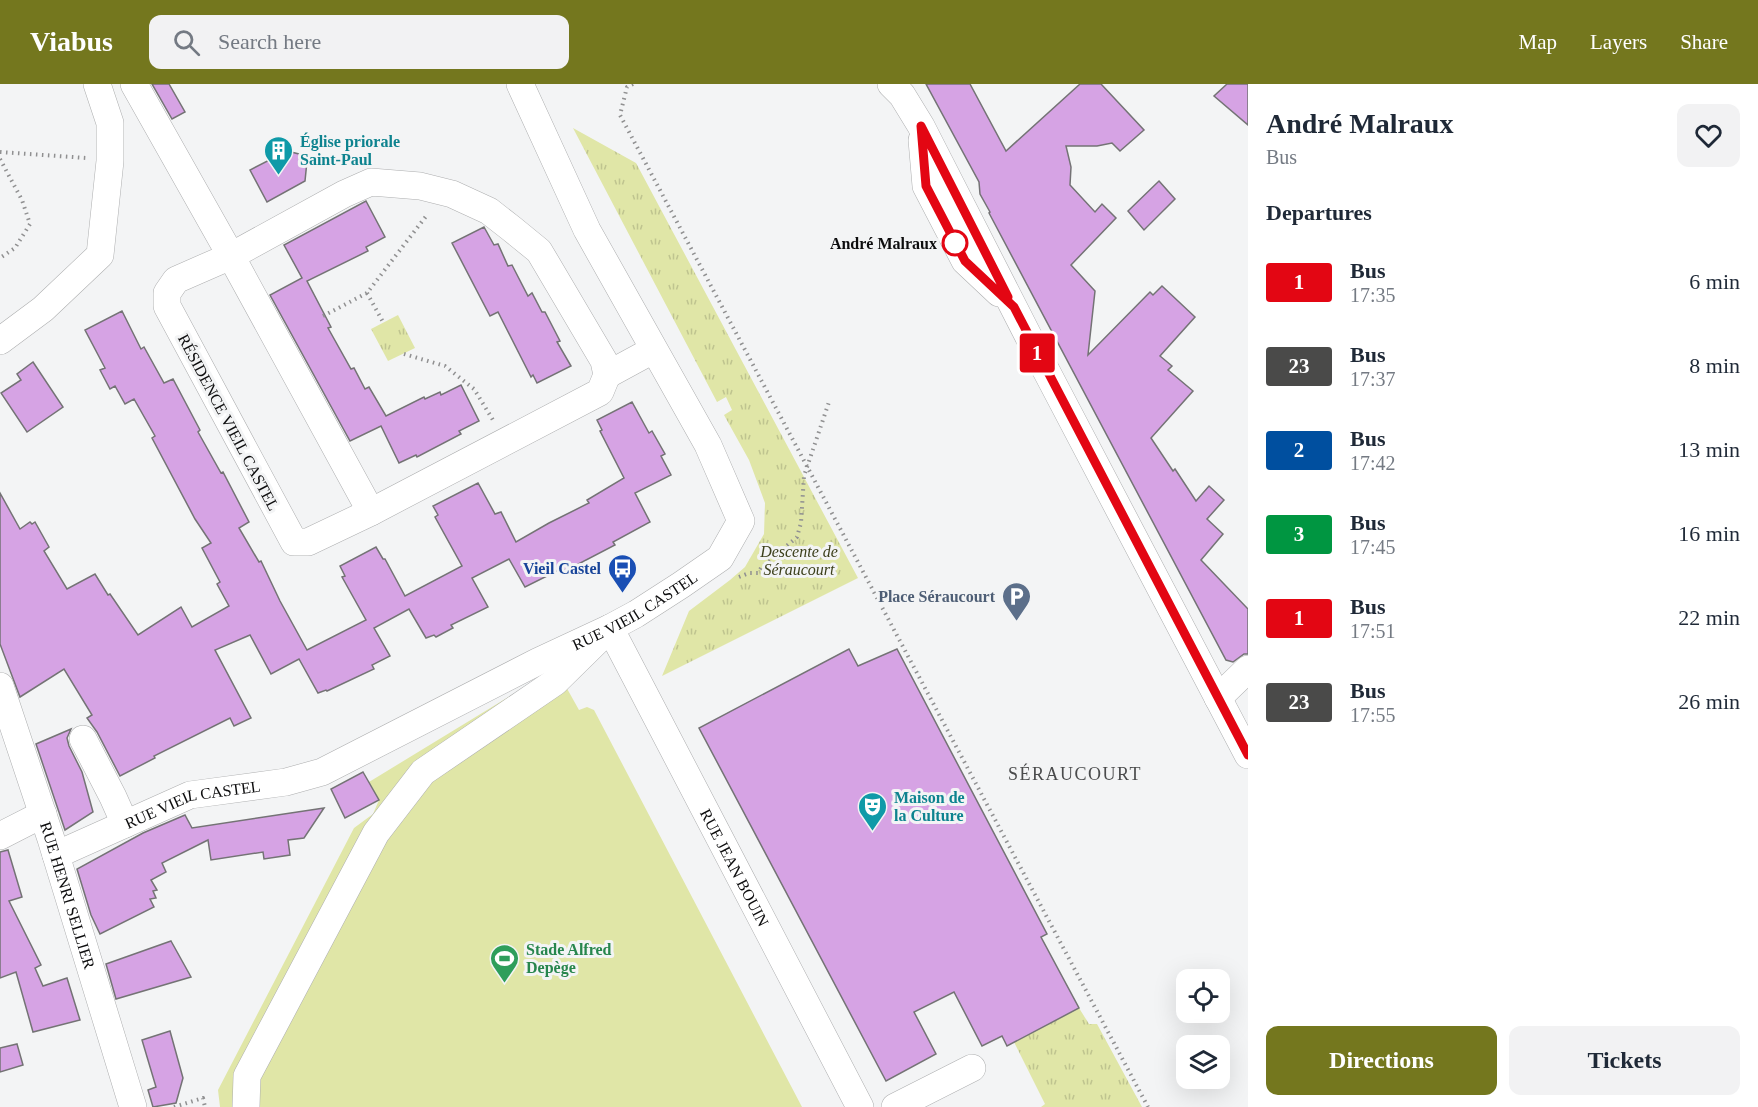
<!DOCTYPE html>
<meta charset="utf-8">
<style>
:root{--surface:#fff;--page:#f2f2f3;--text:#1f2937;--muted:#747a83;--accent:#74771e}
body{margin:0;font-family:Georgia,serif;background:var(--page);color:var(--text);height:100vh;display:flex;flex-direction:column;font-size:22px;white-space:nowrap}
*{box-sizing:border-box;margin:0}
p{font-size:20px;color:var(--muted)}
.icon{flex:none;width:33px;height:33px;fill:none;stroke:currentColor;stroke-width:2;stroke-linecap:round;stroke-linejoin:round}
.map{position:relative;flex:1;overflow:hidden}
.side{display:flex;flex-direction:column;background:var(--surface);width:510px}
.side>*{flex:none}
.badge{padding:0 12px;border-radius:4px;font-size:21px;line-height:39px}
.buttons{position:absolute;left:1176px;top:885px;display:grid;gap:12px}
.buttons a{display:grid;place-items:center;width:54px;height:54px;border-radius:12px;background:var(--surface);box-shadow:0 6px 24px #0002;font-size:30px}
.map>.badge{position:absolute;translate:-50% -50%;box-shadow:0 0 0 3px #fff}
h2{padding:0 18px;font-size:22px;line-height:54px}
.round{display:grid;place-items:center;flex:none;width:63px;height:63px;border-radius:12px;background:var(--page)}
.overview{display:flex;align-items:center;justify-content:space-between;height:102px;padding:0 18px}
h1{font-size:28px;font-weight:800;line-height:45px}
.action{display:flex;gap:12px;margin-top:auto;padding:12px 18px}
.action a{flex:1;height:69px;border-radius:12px;background:var(--accent);color:#fff;font-size:24px;font-weight:800;line-height:69px;text-align:center}
.action a+a{background:var(--page);color:var(--text)}
ul{padding:0;list-style:none}
li{display:flex;align-items:center;gap:18px;height:84px;padding:0 18px}
li div{flex:1}
li b{display:block;font-size:22px}
li em{font-style:normal}
li .badge{min-width:66px;font-weight:700;text-align:center}
header{display:flex;align-items:center;gap:36px;box-sizing:border-box;height:84px;padding:0 30px;background:var(--accent);color:#fff}
header strong{font-size:28px}
nav{display:flex;gap:33px;margin-inline-start:auto;font-size:21px}
.search{width:420px;height:54px;background:var(--page);display:flex;align-items:center;gap:15px;box-sizing:border-box;padding:0 21px;border-radius:12px;color:var(--muted);font-size:22px}
main{display:flex;flex:1;min-height:0}
.map>svg:first-child{display:block}
.grass{fill:#e0e6a7}
.park{fill:url(#park-tufts)}
.building{fill:#d6a3e4;stroke:#747375;stroke-width:1.5}
.lines{fill:none;stroke-linecap:round;stroke-linejoin:round}
.minor-casing{stroke:#adaeaf;stroke-width:28}
.path{stroke:#909091;stroke-width:4;stroke-dasharray:1.5 4.5;stroke-linecap:butt}
.minor{stroke:#fff;stroke-width:27}
.line-casing{stroke:#fff;stroke-width:14}
.line{stroke:#e30613;stroke-width:9}
.stop-dot{fill:#fff;stroke:#e30613;stroke-width:3}
.labels{text-anchor:middle;stroke-width:6;stroke-linejoin:round;paint-order:stroke}
.culture-label{font-size:16px;font-weight:bold;fill:#0d838f;stroke:#f3f4f5;text-anchor:start}
.stop-label{font-size:16px;font-weight:bold;fill:#0d0d0e;stroke:#f3f4f5;text-anchor:end}
.street-label{font-size:16px;fill:#0d0d0e;stroke:#f3f4f5}
.park-label{font-size:16px;font-style:italic;fill:#3c3f1b;stroke:#f3f4f5}
.transit-label{font-size:16px;font-weight:bold;fill:#164399;stroke:#f3f4f5;text-anchor:end}
.service-label{font-size:16px;font-weight:bold;fill:#4e5e75;stroke:#f3f4f5;text-anchor:end}
.leisure-label{font-size:16px;font-weight:bold;fill:#27864d;stroke:#f3f4f5;text-anchor:start}
.neighbourhood-label{font-size:18px;letter-spacing:1.5px;fill:#4a4b4c;stroke:#f3f4f5}
</style>
<header>
<strong>Viabus</strong>
<div class="search"><svg class="icon" aria-label="search" viewBox="0 0 24 24"><circle cx="10" cy="10" r="6"/><path d="M15 15l6 6"/></svg>Search here</div>
<nav><a>Map</a><a>Layers</a><a>Share</a></nav>
</header>
<main>
<div class="map">
<svg width="1248" height="1023" viewBox="0 0 1248 1023">
<defs>
<pattern id="park-tufts" width="24" height="20" patternUnits="userSpaceOnUse" patternTransform="scale(1.5)"><rect width="24" height="20" fill="#e0e6a7"/><path d="M3 7l-1-3M5 7V3M7 7l1-3M15 17l-1-3M17 17v-4M19 17l1-3" fill="none" stroke="#bfc48f"/></pattern>
</defs>
<rect width="100%" height="100%" fill="#f3f4f5"/>
<!-- grass -->
<path class="grass" d="M541,593L565,601L579,626L587,623L594,626L802,1023H220L218,1006L354,744L373,730L379,716L369,698Z"/>
<!-- park -->
<g class="park">
<path d="M573,44L636,79L858,494L662,592L689,527L730,496L745,483L764,450L765,419L749,376L724,331L732,326L726,313L717,318Z"/>
<path d="M398,231L415,264L388,277L371,245Z"/>
<path d="M1079,924L1089,940H1097L1142,1023H1041L1045,1020L1014,958Z"/>
</g>
<!-- building -->
<g class="building">
<path d="M152,0H169L185,28L172,35Z"/>
<path d="M926,0H970L1006,67L1080,0H1101L1144,46L1120,67L1112,59L1097,62H1066L1071,83L1070,101L1095,128L1102,120L1116,134L1071,181L1095,207L1088,271L1150,208L1153,211L1162,202L1195,233L1160,272L1172,282L1168,286L1193,307L1151,354L1173,387L1175,385L1196,417L1209,402L1224,416L1207,435L1223,450L1201,476L1248,525V570H1244L1233,578L1226,576L989,129L990,128L980,110L979,98Z"/>
<path d="M1227,0H1248V41L1214,12Z"/>
<path d="M287,67L299,70L307,77L305,97L267,118L250,86Z"/>
<path d="M1159,97L1175,115L1144,146L1128,127Z"/>
<path d="M366,117L385,153L366,163L368,167L307,197L331,243L328,244L351,285L354,284L365,305L369,303L386,332L424,313L425,315L440,308L441,311L461,301L479,337L459,347L461,350L417,373L416,371L399,379L381,342L350,357L270,211L302,194L284,161Z"/>
<path d="M484,143L494,161L498,160L508,182L512,181L528,212L532,209L542,228H545L560,257L557,258L571,282L537,299L533,291L531,293L498,228L490,232L452,159Z"/>
<path d="M122,227L141,265L144,263L164,299L173,295L200,346L198,348L221,389L223,388L249,438L239,444L259,478L261,477L280,517L307,566L366,536L342,493L345,492L340,482L376,463L383,475H385L405,512L462,482L435,433L438,431L433,422L478,399L495,430L501,428L516,458L549,439L589,419L587,416L624,394L600,347L602,346L597,336L632,318L649,349L652,347L665,370L661,372L671,391L635,409L650,438L613,458L615,461L565,487L563,484L525,503L509,475L472,494L488,523L451,541L453,544L436,553L434,551L426,554L409,525L374,544L390,572L372,581L374,585L327,607L326,606L318,609L299,575L271,590L250,551L215,566L251,634L234,642L230,634L154,672L155,674L120,692L97,648L87,634L92,631L64,585L20,613L0,560V409L20,445L30,438L32,440L35,438L49,463L44,467L67,505L95,490L108,511L110,510L138,551L181,523L192,543L229,522L217,500L220,498L202,464L211,459L195,435L152,354L155,352L134,315L125,320L115,302L110,305L100,286L105,284L85,246Z"/>
<path d="M33,278L63,323L27,348L1,309L21,296L17,290Z"/>
<path d="M849,565L858,582L897,565L1047,850L1041,853L1079,924L1007,962L1002,952L982,962L954,908L914,928L936,970L886,997L699,644Z"/>
<path d="M71,645L67,654L69,662L82,688L93,728L65,746L36,660Z"/>
<path d="M363,688L379,716L345,734L331,705Z"/>
<path d="M324,724L304,754L288,756L290,771L264,775L263,768L211,776L208,756L162,779L166,788L151,796L157,806L153,807L156,814L150,815L154,823L100,850L91,831L77,785L143,749L185,731L192,744Z"/>
<path d="M8,766L22,813L9,817L41,881L35,884L43,902L67,894L80,936L33,948L16,888L0,894V768Z"/>
<path d="M171,857L191,893L116,915L106,880Z"/>
<path d="M170,947L183,994L176,1019L153,1023L148,1006L156,1003L142,956Z"/>
<path d="M17,960L23,981L0,988V964Z"/>
</g>
<g class="lines">
<defs>
<g id="minor">
<path d="M134,0L231,172L371,428"/>
<path d="M891,0L902,11L921,42L1039,273L1248,671"/>
<path d="M922,56L926,102L965,177L999,209"/>
<path d="M371,98L420,102L452,110L489,127L512,145L539,167L604,277L607,291L600,308L371,428L308,458H294L167,222V209L176,196L231,172L344,110Z"/>
<path d="M0,257L43,225L100,171L110,77V39L97,0"/>
<path d="M607,291L653,266"/>
<path id="s1" d="M0,602L51,755L133,1023"/>
<path d="M1218,614L1248,585"/>
<path d="M83,655L113,713L125,740"/>
<path d="M0,752L43,730"/>
<path id="s2" d="M56,771L190,711L286,698L322,688L537,578L610,544L636,530L681,501L720,474L741,437L708,361L587,146L520,0"/>
<path id="s3" d="M246,1023L247,992L376,749L423,688L555,598L610,544L860,1023"/>
<path d="M895,1023L972,984"/>
</g>
</defs>
<!-- minor casing -->
<use href="#minor" class="minor-casing"/>
<!-- path -->
<g class="path">
<path d="M633,0L627,3L620,31L1148,1023"/>
<path d="M0,68L86,74"/>
<path d="M0,75L22,116L30,140L15,164L0,174"/>
<path d="M367,209L383,238"/>
<path d="M323,232L367,209L427,131"/>
<path d="M404,270L445,282L474,305L493,336"/>
<path d="M739,493L749,489H758L761,484L797,453L801,439L804,392L829,318"/>
<path d="M174,1023L203,1014L205,1023"/>
</g>
<!-- minor -->
<use href="#minor" class="minor"/>
</g>
<g class="lines">
<defs>
<path id="line" d="M1008,213L921,42L926,102L965,177L1014,223L1248,671"/>
</defs>
<!-- line casing -->
<use href="#line" class="line-casing"/>
<!-- line -->
<use href="#line" class="line"/>
</g>
<!-- icons -->
<defs>
<symbol id="building-pin" viewBox="-11 -11 22 30"><path d="M0 17L-7.5 6A9.5 9.5 0 1 1 7.5 6Z" fill="#0f9aa8" stroke="#f3f4f5"/><path d="M-4-6H4V6H1V3H-1V6H-4ZM-2.5-4.3h1.7v1.8h-1.7ZM.8-4.3h1.7v1.8H.8ZM-2.5-1h1.7V.8h-1.7ZM.8-1h1.7V.8H.8Z" fill="#fff"/></symbol>
<symbol id="bus-pin" viewBox="-11 -11 22 30"><path d="M0 17L-7.5 6A9.5 9.5 0 1 1 7.5 6Z" fill="#1a4fb4" stroke="#f3f4f5"/><path d="M-5-6H5V4H4V6H2V4H-2V6H-4V4H-5ZM-3.5-4V0h7V-4ZM-3.5 1.2v1.5H-2V1.2ZM2 1.2v1.5H3.5V1.2Z" fill="#fff"/></symbol>
<symbol id="parking-pin" viewBox="-11 -11 22 30"><path d="M0 17L-7.5 6A9.5 9.5 0 1 1 7.5 6Z" fill="#5c6f8a" stroke="#f3f4f5"/><path d="M-3.5-5.5H1a3.5 3.5 0 0 1 0 7H-1V5.5H-3.5ZM-1-3.4V-.6H.8a1.4 1.4 0 0 0 0-2.8Z" fill="#fff"/></symbol>
<symbol id="theatre-pin" viewBox="-11 -11 22 30"><path d="M0 17L-7.5 6A9.5 9.5 0 1 1 7.5 6Z" fill="#0f9aa8" stroke="#f3f4f5"/><path d="M-5-5.5Q0-4 5-5.5V0Q5 5 0 6Q-5 5-5 0ZM-3.3-2.5H-1v1.5H-3.3ZM1-2.5H3.3v1.5H1ZM-2.8 1Q0 5.5 2.8 1Z" fill="#fff"/></symbol>
<symbol id="stadium-pin" viewBox="-11 -11 22 30"><path d="M0 17L-7.5 6A9.5 9.5 0 1 1 7.5 6Z" fill="#2e9e5b" stroke="#f3f4f5"/><path d="M0-5a6.5 5 0 1 0 0 10a6.5 5 0 1 0 0-10ZM-3.5-1.8h7v3.6h-7Z" fill="#fff"/></symbol>
</defs>
<g fill-rule="evenodd">
<use href="#building-pin" x="262" y="50" width="33" height="45"/>
<use href="#bus-pin" x="606" y="468" width="33" height="45"/>
<use href="#parking-pin" x="1000" y="496" width="33" height="45"/>
<use href="#theatre-pin" x="856" y="706" width="33" height="45"/>
<use href="#stadium-pin" x="488" y="858" width="33" height="45"/>
</g>
<!-- markers -->
<circle class="stop-dot" cx="955" cy="159" r="12"/>
<g class="labels">
<!-- culture labels -->
<g class="culture-label">
<text x="300" y="63">Église priorale<tspan x="300" dy="18">Saint-Paul</tspan></text>
<text x="894" y="719">Maison de<tspan x="894" dy="18">la Culture</tspan></text>
</g>
<!-- stop labels -->
<g class="stop-label">
<text x="937" y="165">André Malraux</text>
</g>
<!-- street labels -->
<g class="street-label">
<text transform="translate(229 338) rotate(62)" y="6">RÉSIDENCE VIEIL CASTEL</text>
<text dy="6" stroke="none"><textPath href="#s2" startOffset="633">RUE VIEIL CASTEL</textPath></text>
<text dy="6" stroke="none"><textPath href="#s2" startOffset="147">RUE VIEIL CASTEL</textPath></text>
<text dy="6" stroke="none"><textPath href="#s3" startOffset="890">RUE JEAN BOUIN</textPath></text>
<text dy="6" stroke="none"><textPath href="#s1" startOffset="220">RUE HENRI SELLIER</textPath></text>
</g>
<!-- park labels -->
<g class="park-label">
<text x="799" y="473">Descente de<tspan x="799" dy="18">Séraucourt</tspan></text>
</g>
<!-- transit labels -->
<g class="transit-label">
<text x="601" y="490">Vieil Castel</text>
</g>
<!-- service labels -->
<g class="service-label">
<text x="995" y="518">Place Séraucourt</text>
</g>
<!-- leisure labels -->
<g class="leisure-label">
<text x="526" y="871">Stade Alfred<tspan x="526" dy="18">Depège</tspan></text>
</g>
<!-- neighbourhood labels -->
<g class="neighbourhood-label">
<text x="1075" y="696">SÉRAUCOURT</text>
</g>
</g>
</svg>
<div class="buttons">
<a><svg class="icon" aria-label="locate" viewBox="0 0 24 24"><circle cx="12" cy="12" r="6"/><path d="M12 2v4M12 18v4M2 12h4M18 12h4"/></svg></a>
<a><svg class="icon" aria-label="layers" viewBox="0 0 24 24"><path d="M12 4l9 5-9 5-9-5zM3 14l9 5 9-5"/></svg></a>
</div>
<b class="badge" style="left:1037px;top:269px;background:#e30613;color:#fff">1</b>
</div>
<section class="side">
<div class="overview"><div><h1>André Malraux</h1><p>Bus</p></div><a class="round"><svg class="icon" aria-label="heart" viewBox="0 0 24 24"><path d="M12 20l-8-8c-3-5 5-10 8-4 3-6 11-1 8 4z"/></svg></a></div>
<h2>Departures</h2>
<ul>
<li><span class="badge" style="background:#e30613;color:#fff">1</span><div><b>Bus</b><p>17:35</p></div><em>6 min</em></li>
<li><span class="badge" style="background:#4a4a49;color:#fff">23</span><div><b>Bus</b><p>17:37</p></div><em>8 min</em></li>
<li><span class="badge" style="background:#004f9f;color:#fff">2</span><div><b>Bus</b><p>17:42</p></div><em>13 min</em></li>
<li><span class="badge" style="background:#009641;color:#fff">3</span><div><b>Bus</b><p>17:45</p></div><em>16 min</em></li>
<li><span class="badge" style="background:#e30613;color:#fff">1</span><div><b>Bus</b><p>17:51</p></div><em>22 min</em></li>
<li><span class="badge" style="background:#4a4a49;color:#fff">23</span><div><b>Bus</b><p>17:55</p></div><em>26 min</em></li>
</ul>
<div class="action"><a>Directions</a><a>Tickets</a></div>
</section>
</main>
